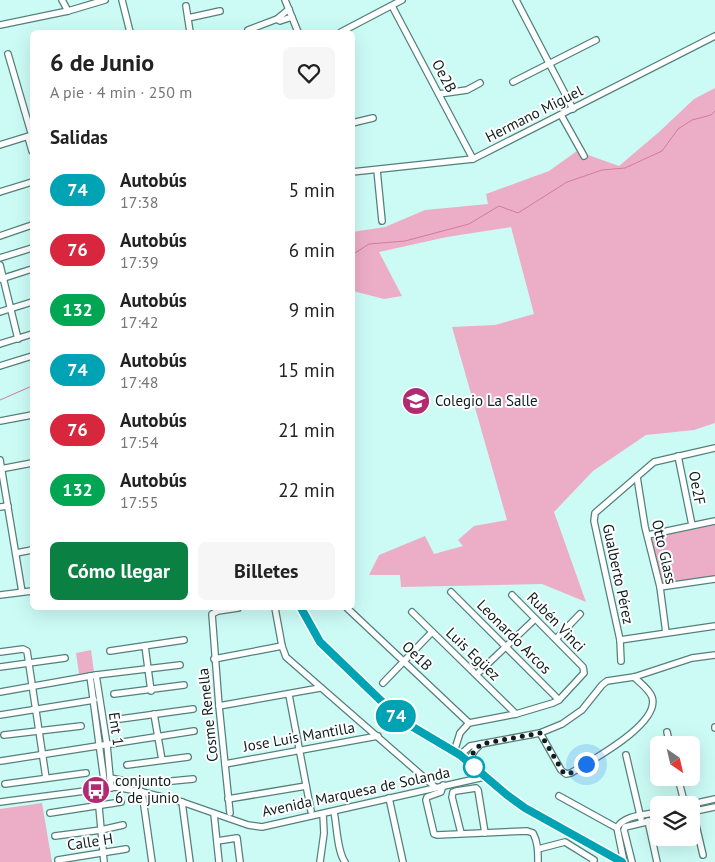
<!DOCTYPE html>
<html lang="es">
<meta charset="utf-8">
<style>
:root{--surface:#fff;--page:#f6f6f6;--text:#222;--muted:#767676;--accent:#0b8043}
body{margin:0;font-family:"PT Sans",sans-serif;background:var(--page);color:var(--text);height:100vh;display:flex;flex-direction:column;font-size:19px;white-space:nowrap}
*{box-sizing:border-box;margin:0}
p{font-size:16px;color:var(--muted)}
.icon{flex:none;width:28px;height:28px;fill:none;stroke:currentColor;stroke-width:2;stroke-linecap:round;stroke-linejoin:round}
.map{position:relative;flex:1;overflow:hidden}
.sheet{position:absolute;left:30px;top:30px;width:325px;height:580px;display:flex;flex-direction:column;background:var(--surface);border-radius:8px;box-shadow:0 5px 20px #0002}
.sheet>*{flex:none}
.badge{padding:0 10px;border-radius:16px;font-size:18px;line-height:32px}
.needle{width:32px;rotate:146deg}
.buttons{position:absolute;left:650px;top:736px;display:grid;gap:10px}
.buttons a{display:grid;place-items:center;width:50px;height:50px;border-radius:8px;background:var(--surface);box-shadow:0 5px 20px #0002;font-size:25px}
.you{position:absolute;width:25px;height:25px;margin:-12px;border:4px solid #fff;border-radius:50%;background:#1a73e8;box-shadow:0 0 0 8px #1a73e833}
.map>.badge{position:absolute;translate:-50% -50%;box-shadow:0 0 0 2px #fff}
h2{padding:0 20px;font-size:19px;line-height:45px}
.round{display:grid;place-items:center;flex:none;width:52px;height:52px;border-radius:8px;background:var(--page)}
.head{display:flex;align-items:center;justify-content:space-between;height:85px;padding:0 20px}
h1{font-size:24px;font-weight:800;line-height:38px}
.button{display:flex;gap:10px;margin-top:auto;padding:10px 20px}
.button a{flex:1;height:58px;border-radius:8px;background:var(--accent);color:#fff;font-size:20px;font-weight:800;line-height:58px;text-align:center}
.button a+a{background:var(--page);color:var(--text)}
ul{padding:0;list-style:none}
li{display:flex;align-items:center;gap:15px;height:60px;padding:0 20px}
li div{flex:1}
li b{display:block;font-size:19px}
li em{font-style:normal}
li .badge{min-width:55px;font-weight:700;text-align:center}
.map>svg:first-child{display:block}
.green{fill:#ecaec7}
.lines{fill:none;stroke-linecap:round;stroke-linejoin:round}
.stream{stroke:#d37aa0;stroke-width:1}
.minor-casing{stroke:#54807c;stroke-width:8}
.minor{stroke:#fff;stroke-width:5.5}
.line-casing{stroke:#fff;stroke-width:11}
.line{stroke:#00a3b4;stroke-width:8}
.walk{stroke:#0c1e1d;stroke-width:5;stroke-dasharray:0 9}
.stop-dot{fill:#fff;stroke:#00a3b4;stroke-width:2.5}
.labels{text-anchor:middle;stroke-width:4;stroke-linejoin:round;paint-order:stroke}
.street-label{font-size:15px;fill:#0c1e1d;stroke:#fff}
.poi-label{font-size:15px;fill:#0c1e1d;stroke:#fff;text-anchor:start}
</style>
<div class="map">
<svg width="715" height="862" viewBox="0 0 715 862">
<rect width="100%" height="100%" fill="#ccfbf6"/>
<!-- green -->
<g class="green">
<path d="M715,88V423L694,430L646,435L593,471L554,512L586,602L542,584L401,587L400,575H369L379,555L425,536L434,554L463,546L458,540L474,526L507,520L452,327L495,325L534,314L511,227L447,237L379,252L402,296L384,299L353,291L352,232L385,227L425,210L488,204L486,194L549,171L577,151L619,166L659,132L694,99Z"/>
<path d="M715,522V579L660,587L650,537Z"/>
<path d="M91,650L94,672L79,674L76,653Z"/>
<path d="M42,803L52,862H0V809Z"/>
</g>
<g class="lines">
<!-- stream -->
<g class="stream">
<path d="M352,255L369,244L405,241L469,224L499,206L518,213L567,182L602,170L625,168L662,151L678,129L692,120L711,115L715,111"/>
<path d="M0,400L32,386"/>
</g>
<defs>
<g id="minor">
<path d="M62,0L68,11"/>
<path d="M122,0L130,32"/>
<path d="M285,0L298,32"/>
<path d="M516,0L573,109"/>
<path d="M186,6L190,32"/>
<path d="M392,6L473,159"/>
<path d="M188,18L220,11"/>
<path d="M277,19L289,9"/>
<path d="M0,25L68,11L105,0"/>
<path d="M248,30L277,19L280,21L292,17"/>
<path d="M341,32L402,0"/>
<path d="M8,54L32,136"/>
<path d="M513,82L596,40"/>
<path d="M439,94L467,90L480,83"/>
<path d="M561,115L584,156"/>
<path d="M352,123L373,118"/>
<path d="M28,137L32,151"/>
<path d="M0,145L32,135"/>
<path d="M377,170L382,221"/>
<path d="M352,172L473,159L715,36"/>
<path d="M0,192L32,182"/>
<path d="M0,236L32,225"/>
<path d="M0,258L32,248"/>
<path d="M0,265L18,339"/>
<path d="M1,279L32,269"/>
<path d="M0,312L32,302"/>
<path d="M0,344L32,334"/>
<path d="M0,366L32,356"/>
<path d="M0,421L32,415"/>
<path d="M678,456L692,525"/>
<path d="M0,460L22,592"/>
<path d="M0,469L32,463"/>
<path d="M637,477L645,527L660,587L666,633"/>
<path d="M0,507L8,506"/>
<path d="M648,535L715,521"/>
<path d="M16,553L32,550"/>
<path d="M660,587L715,579"/>
<path d="M451,592L559,700"/>
<path d="M0,595L32,591"/>
<path d="M275,608L282,646L286,657L435,787"/>
<path d="M301,608L320,642L401,720L460,755L507,795L525,807L622,862"/>
<path d="M347,608L469,723"/>
<path d="M412,612L516,714"/>
<path d="M556,639L580,614"/>
<path d="M620,640L715,626"/>
<path d="M145,646L151,691"/>
<path d="M110,651L184,640"/>
<path d="M0,652L23,649L27,651L46,778"/>
<path d="M214,659L282,646"/>
<path d="M621,661L620,640L594,521L595,513L654,462L715,448"/>
<path d="M0,667L65,658"/>
<path d="M477,674L535,619"/>
<path d="M96,675L107,745L111,788"/>
<path d="M90,676L105,788"/>
<path d="M383,683L432,632"/>
<path d="M0,692L96,675L180,665"/>
<path d="M114,694L184,685"/>
<path d="M289,695L311,811"/>
<path d="M219,706L320,688"/>
<path d="M154,714L162,760"/>
<path d="M0,715L94,700"/>
<path d="M120,719L193,709"/>
<path d="M715,727V728"/>
<path d="M667,732L670,745"/>
<path d="M540,733L561,770L566,774L571,773C590,761 661,724 652,697C649,689 640,683 634,677"/>
<path d="M4,735L81,726"/>
<path d="M454,752L460,733L469,723L516,714L553,703L559,700L584,673L583,667L512,595"/>
<path d="M460,755L470,746L540,733L562,724L582,710L602,685L607,681L634,677L692,658L715,655"/>
<path d="M626,755L641,819"/>
<path d="M1,761L194,731"/>
<path d="M468,761L475,750L481,744"/>
<path d="M225,764L378,736"/>
<path d="M127,765L188,757"/>
<path d="M110,778L141,784L193,779"/>
<path d="M678,778L685,805"/>
<path d="M5,784L86,773"/>
<path d="M443,785L441,792L427,797L426,800L434,834L437,835L527,831L533,833C538,842 538,852 538,862"/>
<path d="M94,790L99,807L104,862"/>
<path d="M142,792L152,862"/>
<path d="M559,796L617,828"/>
<path d="M389,798L403,862"/>
<path d="M228,799L306,786"/>
<path d="M0,802L116,787L142,792L182,802L248,825L262,827L484,777"/>
<path d="M182,802L190,862"/>
<path d="M688,805L715,799"/>
<path d="M334,812C337,826 337,851 345,862"/>
<path d="M691,812L715,807"/>
<path d="M693,812L703,855"/>
<path d="M50,813L121,802"/>
<path d="M230,813L219,706L212,614L218,611L238,608"/>
<path d="M214,814L219,862"/>
<path d="M648,821L657,862"/>
<path d="M461,833L452,797L453,792L456,791L476,788L478,790L485,833"/>
<path d="M55,836L101,830L123,825"/>
<path d="M217,841L237,838L240,862"/>
<path d="M538,849L565,842L594,860L593,862"/>
<path d="M58,860L126,849"/>
<path d="M320,862L324,833L323,814"/>
<path d="M624,862L617,828C623,815 646,815 659,812"/>
<path d="M632,862L624,830L625,827L659,819"/>
</g>
</defs>
<!-- minor casing -->
<use href="#minor" class="minor-casing"/>
<!-- minor -->
<use href="#minor" class="minor"/>
</g>
<g class="lines">
<defs>
<path id="line" d="M301,608L320,642L401,720L460,755L507,795L525,808L622,862"/>
</defs>
<!-- line casing -->
<use href="#line" class="line-casing"/>
<!-- line -->
<use href="#line" class="line"/>
<!-- walk -->
<path class="walk" d="M474,767L468,761L475,750L481,744L540,733L563,772L569,774L586,764"/>
</g>
<!-- icons -->
<defs>
<symbol id="school-disc" viewBox="-11 -11 22 22"><circle r="9.5" fill="#b02b71" stroke="#fff"/><path d="M0-5L7-2L0 1L-7-2ZM-4 1L0 2.5L4 1V4Q0 6-4 4Z" fill="#fff"/></symbol>
<symbol id="bus-disc" viewBox="-11 -11 22 22"><circle r="9.5" fill="#b02b71" stroke="#fff"/><path d="M-5-6H5V4H4V6H2V4H-2V6H-4V4H-5ZM-3.5-4V0h7V-4ZM-3.5 1.2v1.5H-2V1.2ZM2 1.2v1.5H3.5V1.2Z" fill="#fff"/></symbol>
</defs>
<g fill-rule="evenodd">
<use href="#school-disc" x="400" y="385" width="32" height="32"/>
<use href="#bus-disc" x="80" y="774" width="32" height="32"/>
</g>
<!-- markers -->
<circle class="stop-dot" cx="474" cy="767" r="10"/>
<g class="labels">
<!-- street labels -->
<g class="street-label">
<text transform="translate(444 76) rotate(62)" y="5">Oe2B</text>
<text transform="translate(534 114) rotate(-27)" y="5">Hermano Miguel</text>
<text transform="translate(697 488) rotate(79)" y="5">Oe2F</text>
<text transform="translate(664 552) rotate(77)" y="5">Otto Glass</text>
<text transform="translate(618 574) rotate(78)" y="5">Gualberto Pérez</text>
<text transform="translate(556 622) rotate(46)" y="5">Rubén Vinci</text>
<text transform="translate(514 637) rotate(45)" y="5">Leonardo Arcos</text>
<text transform="translate(473 654) rotate(44)" y="5">Luis Egüez</text>
<text transform="translate(417 656) rotate(44)" y="5">Oe1B</text>
<text transform="translate(208 715) rotate(-96)" y="5">Cosme Renella</text>
<text transform="translate(116 729) rotate(82)" y="5">Ent 1</text>
<text transform="translate(299 737) rotate(-10)" y="5">Jose Luis Mantilla</text>
<text transform="translate(356 792) rotate(-12)" y="5">Avenida Marquesa de Solanda</text>
<text transform="translate(90 842) rotate(-9)" y="5">Calle H</text>
</g>
<!-- poi labels -->
<g class="poi-label">
<text x="435" y="406">Colegio La Salle</text>
<text x="115" y="786">conjunto<tspan x="115" dy="17">6 de junio</tspan></text>
</g>
</g>
</svg>
<div class="buttons">
<a><svg class="needle" viewBox="-14 -14 28 28"><path d="M0-13l5 13h-10z" fill="#e53935"/><path d="M0 13l5-13h-10z" fill="#767676"/></svg></a>
<a><svg class="icon" aria-label="layers" viewBox="0 0 24 24"><path d="M12 4l9 5-9 5-9-5zM3 14l9 5 9-5"/></svg></a>
</div>
<div class="you" style="left:586px;top:764px"></div>
<b class="badge" style="left:396px;top:716px;background:#00a3b4;color:#fff">74</b>
<section class="sheet">
<div class="head"><div><h1>6 de Junio</h1><p>A pie · 4 min · 250 m</p></div><a class="round"><svg class="icon" aria-label="heart" viewBox="0 0 24 24"><path d="M12 20l-8-8c-3-5 5-10 8-4 3-6 11-1 8 4z"/></svg></a></div>
<h2>Salidas</h2>
<ul>
<li><span class="badge" style="background:#00a3b4;color:#fff">74</span><div><b>Autobús</b><p>17:38</p></div><em>5 min</em></li>
<li><span class="badge" style="background:#d7263d;color:#fff">76</span><div><b>Autobús</b><p>17:39</p></div><em>6 min</em></li>
<li><span class="badge" style="background:#00a651;color:#fff">132</span><div><b>Autobús</b><p>17:42</p></div><em>9 min</em></li>
<li><span class="badge" style="background:#00a3b4;color:#fff">74</span><div><b>Autobús</b><p>17:48</p></div><em>15 min</em></li>
<li><span class="badge" style="background:#d7263d;color:#fff">76</span><div><b>Autobús</b><p>17:54</p></div><em>21 min</em></li>
<li><span class="badge" style="background:#00a651;color:#fff">132</span><div><b>Autobús</b><p>17:55</p></div><em>22 min</em></li>
</ul>
<div class="button"><a>Cómo llegar</a><a>Billetes</a></div>
</section>
</div>
